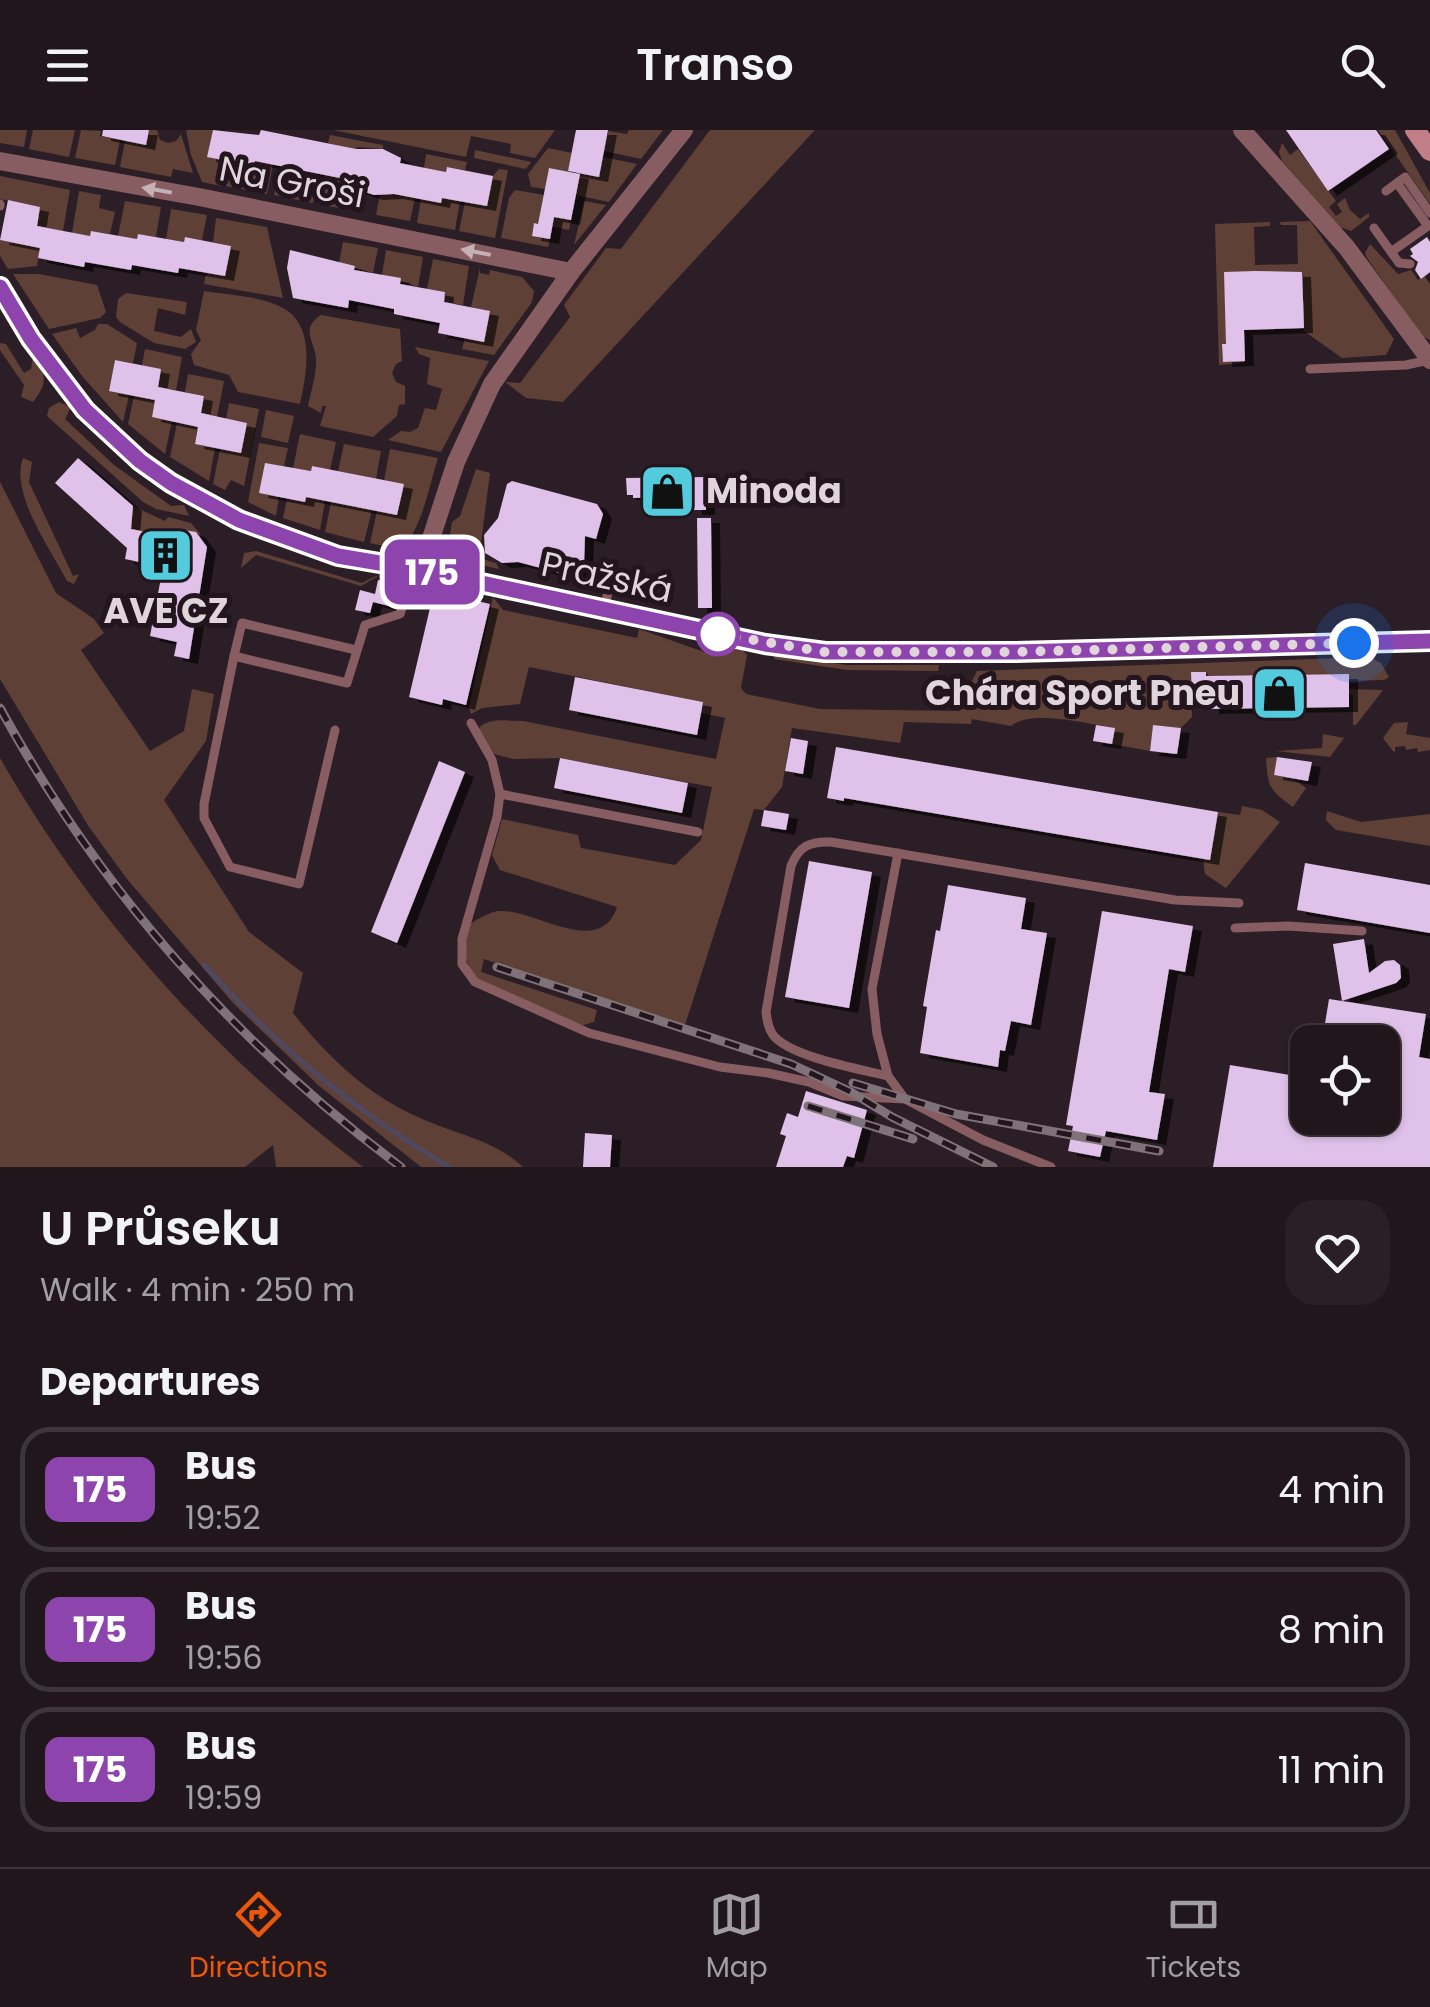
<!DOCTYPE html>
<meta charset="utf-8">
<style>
:root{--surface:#21161c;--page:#291f25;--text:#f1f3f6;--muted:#a29fa3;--line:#3e353b;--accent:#ea580c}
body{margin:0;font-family:Poppins,sans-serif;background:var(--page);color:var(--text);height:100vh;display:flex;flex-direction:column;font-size:38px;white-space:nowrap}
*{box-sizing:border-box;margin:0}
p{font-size:32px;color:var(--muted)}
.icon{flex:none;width:55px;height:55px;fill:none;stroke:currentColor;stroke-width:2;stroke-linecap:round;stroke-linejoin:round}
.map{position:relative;height:1037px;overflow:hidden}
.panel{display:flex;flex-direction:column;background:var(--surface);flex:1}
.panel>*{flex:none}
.badge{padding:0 20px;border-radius:15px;font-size:35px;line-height:65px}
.controls{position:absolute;left:1290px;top:895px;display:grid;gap:20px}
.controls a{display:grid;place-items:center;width:110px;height:110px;border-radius:20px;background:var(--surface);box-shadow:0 2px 8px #0004,0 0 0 2px var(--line);font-size:50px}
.you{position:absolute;width:50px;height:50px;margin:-25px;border:8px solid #fff;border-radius:50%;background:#1a73e8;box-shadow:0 0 0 15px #1a73e833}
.map>.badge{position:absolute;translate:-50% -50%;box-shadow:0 0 0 5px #fff}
h2{padding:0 40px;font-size:38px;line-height:90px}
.round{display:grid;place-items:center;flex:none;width:105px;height:105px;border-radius:30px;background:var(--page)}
.overview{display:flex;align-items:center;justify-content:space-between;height:170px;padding:0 40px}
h1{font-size:48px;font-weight:600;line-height:75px}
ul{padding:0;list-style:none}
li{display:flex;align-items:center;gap:30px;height:125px;margin:0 20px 15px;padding:0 20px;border:5px solid var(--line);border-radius:30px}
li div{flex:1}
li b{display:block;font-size:38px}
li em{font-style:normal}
li .badge{min-width:110px;font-weight:700;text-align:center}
header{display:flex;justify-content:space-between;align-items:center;height:130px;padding:0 40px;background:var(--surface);font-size:45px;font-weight:600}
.tab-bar{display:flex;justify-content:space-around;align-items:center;height:140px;border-top:2px solid var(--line);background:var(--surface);font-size:28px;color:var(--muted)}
.tab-bar a{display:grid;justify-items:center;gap:5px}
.tab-bar .active{color:var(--accent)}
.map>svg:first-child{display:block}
.green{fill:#5f4036}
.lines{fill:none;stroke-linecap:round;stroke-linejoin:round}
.stream{stroke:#504860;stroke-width:5}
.building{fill:#dfc1e9;filter:url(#shadow)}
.lane{stroke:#885d62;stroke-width:9}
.street{stroke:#885d62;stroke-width:18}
.secondary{stroke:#c17e86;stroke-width:20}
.rail-casing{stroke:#7f7379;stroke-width:9}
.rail{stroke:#22151d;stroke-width:5;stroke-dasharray:15;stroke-linecap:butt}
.oneway{fill:#c5b1b6}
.line-casing{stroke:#fff;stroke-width:22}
.line{stroke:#8e44ad;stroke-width:15}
.walk{stroke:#dfd5da;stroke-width:10;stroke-dasharray:0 18}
.stop-dot{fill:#fff;stroke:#8e44ad;stroke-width:5}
.labels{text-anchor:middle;stroke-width:10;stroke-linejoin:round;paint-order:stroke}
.street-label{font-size:35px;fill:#dfd5da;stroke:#22151d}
.poi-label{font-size:35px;font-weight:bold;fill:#dfd5da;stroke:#22151d;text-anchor:start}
</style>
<header><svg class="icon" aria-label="menu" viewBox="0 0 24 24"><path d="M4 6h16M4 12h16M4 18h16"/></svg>Transo<svg class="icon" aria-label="search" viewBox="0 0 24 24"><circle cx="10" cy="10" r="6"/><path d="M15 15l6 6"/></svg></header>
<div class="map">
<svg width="1430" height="1037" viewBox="0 0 1430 1037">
<defs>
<filter id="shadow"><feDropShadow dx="9" dy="5" stdDeviation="0" flood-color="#0009"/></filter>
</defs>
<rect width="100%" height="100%" fill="#2c1e26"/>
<!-- green -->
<g class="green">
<path d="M0,0H27L24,17L0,13Z"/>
<path d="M33,0H75L69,27L29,19Z"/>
<path d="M81,0L101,1L100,6L120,10L115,35L75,28Z"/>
<path d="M149,0H157L160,10L168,13L176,11L181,4L193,43L173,39L171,47L120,37L125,11L146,15Z"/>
<path d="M186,0H213L208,26L226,30L221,56L202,52L191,25Z"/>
<path d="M333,0H555L535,28L510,23L511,14L471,6L466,27Z"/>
<path d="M629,0H663L641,29L604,21L608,1L627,4Z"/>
<path d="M710,0H815L563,272L526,268L505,252L520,253L570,187L564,175L606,118L621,119Z"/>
<path d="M1378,0H1395L1430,63V74Z"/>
<path d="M330,5L383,15V19L357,17L356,21L328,13Z"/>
<path d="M1282,13L1290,25L1298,19L1336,71L1329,77L1336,86L1342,82L1337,74L1345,68L1350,80L1360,89L1369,83V87L1351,101L1340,97L1282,31L1279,22Z"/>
<path d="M548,18L572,23L568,42L549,38L545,59L531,57L528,44Z"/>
<path d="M475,20L531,32L526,39L474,28Z"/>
<path d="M426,24L467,32L465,40L447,37L446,42L424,38Z"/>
<path d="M603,27L637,34L609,72L576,65L580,43L599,47Z"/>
<path d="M231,31L253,36L255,31L273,34L267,64L226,56Z"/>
<path d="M280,36L318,44L313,73L274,65Z"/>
<path d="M499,39L508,40L495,108L459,101L465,72L487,76L493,46Z"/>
<path d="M324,45L345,49L339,78L318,74Z"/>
<path d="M0,46L70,60L63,101L44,98L37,136L8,139L0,126V110L32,116L40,77L0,69Z"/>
<path d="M515,60L544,65L540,84L571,90L569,100L534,93L532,105L550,109L548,117L501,108L509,68Z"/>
<path d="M79,61L101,65L99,78L115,82L110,104L92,101L90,106L72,103Z"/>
<path d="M384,64L415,68L410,91L376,85L380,65Z"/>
<path d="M442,68L460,71L455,100L417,93L421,69L440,73Z"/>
<path d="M125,71L161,77L156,107L138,104L137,109L118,106Z"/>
<path d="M584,71L606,75L574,115Z"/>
<path d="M171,79L207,85L202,110L185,107L184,112L166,109Z"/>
<path d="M216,88L267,97L283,168L204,154L206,143L225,146L231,116L213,112Z"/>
<path d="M1310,91L1394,209L1386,225L1342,228L1304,201L1302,142H1225L1235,213L1222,214L1223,231H1245V233L1219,235L1215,94L1270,92V96L1254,97L1255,135L1298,134L1297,95H1281L1280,92Z"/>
<path d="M343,112L378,118L373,143L339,133Z"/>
<path d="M1370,114L1398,144L1411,140L1418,150L1430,142V210L1422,206L1367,128L1365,123Z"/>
<path d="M386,120L423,127L418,157L382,145Z"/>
<path d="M433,129L469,136L463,175L444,172L445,162L427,159Z"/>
<path d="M480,138V143L489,145L490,140L522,147L534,161L532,172L494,225L462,219L465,208L484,211L490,182L471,177Z"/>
<path d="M13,144H39L97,155L106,182L100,188L49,199Z"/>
<path d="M204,161C228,165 262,166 283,178C317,197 306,245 300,274L238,262L229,245L194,235L191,224L201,210L196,200Z"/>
<path d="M126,163L187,172L185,185L158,178L154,201L181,207L191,199L196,212L185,219L154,213L120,192L116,187L118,169Z"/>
<path d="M321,185L400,199L402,231L396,234L392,243L396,252L405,256V274L399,275L397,286L373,307L320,296L326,276H322L321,283L308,276C311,261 317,243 316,228C314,209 300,199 321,185Z"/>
<path d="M98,194H107L137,213L133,233L115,230L109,260L129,265L123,292L82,246L52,204L76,198L80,208L95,200Z"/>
<path d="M0,213L6,214L24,243L31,239L33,226C47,245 48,253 33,272L21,267L24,255L0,220Z"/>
<path d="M415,217L489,231L441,322L388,310L401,301L410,302L418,298L425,278L436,280L442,259L427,254L430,228L419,224Z"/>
<path d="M145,219L182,227L176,260L158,257L142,235Z"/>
<path d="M188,244L224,251L217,287L201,283L204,266L185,262Z"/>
<path d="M134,266L155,270L152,287L172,291L165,324L128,294Z"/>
<path d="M59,272L71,277L65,289L114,335L171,376L184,375L189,386L156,379L143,372L47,286L49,278Z"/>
<path d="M229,273L259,279L244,356L231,350L225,360L213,354L220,319L241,323L247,293L226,289Z"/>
<path d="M266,280L294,286L288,313L261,307Z"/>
<path d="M177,293L198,297L195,314L215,318L209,351L170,327Z"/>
<path d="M300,304L336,312L330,340L312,336L311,341L293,338Z"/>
<path d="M259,313L288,318L284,336L259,363L279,367L276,386L248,372Z"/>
<path d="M344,314L381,321L376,349L338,341Z"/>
<path d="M390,319L438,328C431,349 420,407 402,415C391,419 380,415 370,413L377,381L398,385L403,355L384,350Z"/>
<path d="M23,328L32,332L29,352L73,446L79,444L74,454L67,451C50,418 10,364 23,328Z"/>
<path d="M476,339L490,343L479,428L496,433L499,439L462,431L448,417L452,392L460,386Z"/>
<path d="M0,352L56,463L94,489L104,503L81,520L150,621L184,601L192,559L214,564L206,611L164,670L249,802L303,843L293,883C328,927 366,964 418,987C454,1004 493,1009 523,1037H421L318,955L233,873L127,749L89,697L0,549Z"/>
<path d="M306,367L325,371L320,400L283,388L287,369L305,372Z"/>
<path d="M331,372L372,380L364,412L325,402Z"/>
<path d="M133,376L165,391L168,387L191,393L201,405L185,400L166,412L161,405L131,399Z"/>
<path d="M256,421L362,453C376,445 386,440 400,450L401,456L380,445L361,456L256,425L241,438L244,423Z"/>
<path d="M493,467L503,480L637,508L639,499L707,523L708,520L719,523L721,517H740L747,525L741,558L746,564L820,579L960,581V555L972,551L977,541L1370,527L1381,533L1389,547L1384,550L1349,551L1348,544L1209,546L1206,542H1191L1192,587L1181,598L1153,595L1150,621L1112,614L1114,598C1088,594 1032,579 1011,596L972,589L971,594L904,592L900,613L792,598L782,657L764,680L754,679L685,895L484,829L481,842L597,880L594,892L580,896L480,850C461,832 464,817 470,794C478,789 491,781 500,781C534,779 600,829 617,777L500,740L492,725L502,689L578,705L581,718L675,735L701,710L712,657L560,628L513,629L494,624L478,599C488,587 508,591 523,591L716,629L725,588L701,583L702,572L529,537L520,574L482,578L471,584L469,577Z"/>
<path d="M775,524L846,535H939L938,541L847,540L774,529Z"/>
<path d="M1349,559L1383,560L1356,595H1353V565L1349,564Z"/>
<path d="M1408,592L1406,604L1430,608V620L1418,622L1417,618L1406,620L1405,616L1395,617V622L1393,621L1383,608L1394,593Z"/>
<path d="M1323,604L1344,608L1330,627L1276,621L1322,618Z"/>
<path d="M1277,627L1274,645L1292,648L1306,658L1293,677C1269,660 1268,657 1266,628Z"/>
<path d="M0,628C91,787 217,927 363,1037H276L273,1015L245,1037H0Z"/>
<path d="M1242,676L1262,680L1280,692L1226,758L1205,744L1203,729L1210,730L1218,682L1240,685Z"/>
<path d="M1327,681L1361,692L1430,684V716L1336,700L1326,690Z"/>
</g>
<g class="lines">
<!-- stream -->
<path class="stream" d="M204,835C278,917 354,981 449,1037"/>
</g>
<!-- building -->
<g class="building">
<path d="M103,0H149L146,15L102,6Z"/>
<path d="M213,0L259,5L261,0L356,19H383L401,28L400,33L446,42L447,37L493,46L487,76L442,68L441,73L394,64L374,65L350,57L345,49L255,31L254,36L207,27Z"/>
<path d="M576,0H608L599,47L568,41Z"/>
<path d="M1286,0H1376L1389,19L1328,61Z"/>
<path d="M549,38L580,44L571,90L554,87L550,109L532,106L534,93L538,94Z"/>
<path d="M8,70L40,77L37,96L90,106L91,101L137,109L138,104L184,112L185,107L231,116L225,146L179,138L178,143L132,135L131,140L85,132L84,137L38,128L40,118L0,110Z"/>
<path d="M1427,107L1430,112V142L1421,149L1415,140L1418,132L1410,126L1413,124L1410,119Z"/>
<path d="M290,120L355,136L354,140L401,148L400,154L445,162L444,172L490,181L484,212L438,203L440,193L394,184V179L349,170L348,178L293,168L287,138Z"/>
<path d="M1255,141L1302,142L1304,198L1244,200L1245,231L1223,232L1222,214H1226L1224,142Z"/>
<path d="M115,230L161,239L158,257L204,266L201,283L247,293L241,323L195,314L198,297L152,287L155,270L109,261Z"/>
<path d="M78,328L133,376L131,399L176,408L178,399L196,402L207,417L189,529L174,526L177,512L150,506L163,437L125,429L127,418L55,353Z"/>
<path d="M265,333L311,341L312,336L404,354L397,385L306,367L305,372L259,363Z"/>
<path d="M706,347V380H693L692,367L633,368V365H627L626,348Z"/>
<path d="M512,351L597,374L603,384L596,409L585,406L584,436H579L578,442L571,446L518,432L502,433L485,423L484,405L498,388L507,354Z"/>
<path d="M697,388H711L712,478H698Z"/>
<path d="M378,450L399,455L393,477L373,472L370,483L355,480L360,460L375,464Z"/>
<path d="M434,461L490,474L466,575L443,569L442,575L409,567Z"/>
<path d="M1191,542H1206V546L1349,544V577L1210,579V573H1192Z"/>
<path d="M575,547L703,572L697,605L569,580Z"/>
<path d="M1096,595L1115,598L1112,614L1093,611Z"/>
<path d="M1153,595L1181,598L1177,624L1150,621Z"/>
<path d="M791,608L808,611L803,644L785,641Z"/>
<path d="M836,617L1218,682L1210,730L844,668V671L827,668Z"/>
<path d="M1277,627L1312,632L1308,651L1274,645Z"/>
<path d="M560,628L688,653L682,683L554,658Z"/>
<path d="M439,631L465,642L397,813L371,802Z"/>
<path d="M764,680L789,684L786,700L761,696Z"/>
<path d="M809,731L872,742L849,878L785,867Z"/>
<path d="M1305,733L1430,755V803L1297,780Z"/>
<path d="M948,755L1026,768L1021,799L1047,803L1031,895L1011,891L1005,921L1000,920L998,937L920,923L927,877L923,876L936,800L940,801Z"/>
<path d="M1102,781L1193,796L1185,842L1169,839L1149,962L1165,964L1157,1010L1106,1001L1100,1027L1068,1021L1073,996L1066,995Z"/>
<path d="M1364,809L1369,843L1385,831L1394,830L1400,835L1401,848L1396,853L1342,871L1426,884L1419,927L1430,929V1037H1213L1230,935L1308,948V988H1382V912H1322L1329,869L1342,871L1333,814Z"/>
<path d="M806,961L867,980L854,1028L847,1026L843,1037H776L786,1006L780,1004L787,983L798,987Z"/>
<path d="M585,1003L612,1005L610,1037H583Z"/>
</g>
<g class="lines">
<!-- lane -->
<g class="lane">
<path d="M1386,61L1405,47L1430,83"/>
<path d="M0,76V74"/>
<path d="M1374,98L1399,133L1410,134"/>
<path d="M1391,122L1428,96L1397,53"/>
<path d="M1310,239L1406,235L1430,230"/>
<path d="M605,480L608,460"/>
<path d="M356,520L242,493L234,526L347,553L365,495L400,484L411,450L419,441"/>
<path d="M234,526L204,674V688L230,737L299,754L335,600"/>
<path d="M471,593L492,630L500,664L497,687L462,809V834L475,852L589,903L720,937L768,943L809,952L843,966L905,969"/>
<path d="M500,664L698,702"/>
<path d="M898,723L872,859L877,904L888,946L905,969L983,1010L1051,1037"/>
<path d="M1235,798L1288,796L1362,801"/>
<path d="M888,946C860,939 790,927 773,905C768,898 767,890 766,882L791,736C799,716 810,711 831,712L1175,770L1239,773"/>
</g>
<!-- street -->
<g class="street">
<path d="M1242,0L1347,118L1430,230"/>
<path d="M0,31L199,67L571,142"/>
<path d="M0,157L31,209L85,280L140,331L171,353L239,390L338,425L421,439L765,514L825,522H1015L1430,511"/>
<path d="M421,439L456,332L492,254L571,142L684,0"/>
</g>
<!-- secondary -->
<path class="secondary" d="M1415,0L1430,21"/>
<defs>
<g id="rail">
<path d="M0,578C99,759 236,914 401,1037"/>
<path d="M497,837L791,934L851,962L892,987L993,1037"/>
<path d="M853,953L956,984L1159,1021"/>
<path d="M808,976L913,1009"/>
</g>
</defs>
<!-- rail casing -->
<use href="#rail" class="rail-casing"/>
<!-- rail -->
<use href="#rail" class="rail"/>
</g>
<!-- one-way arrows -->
<defs><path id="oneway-solid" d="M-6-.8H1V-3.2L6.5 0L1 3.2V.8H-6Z" transform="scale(2.5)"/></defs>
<g class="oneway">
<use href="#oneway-solid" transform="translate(157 60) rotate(-170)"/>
<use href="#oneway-solid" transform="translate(476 122) rotate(-169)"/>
</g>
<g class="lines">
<defs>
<path id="line" d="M0,157L31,209L85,280L140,331L171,353L239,390L338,426L421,440L765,514L825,522H1015L1430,511"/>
</defs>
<!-- line casing -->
<use href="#line" class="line-casing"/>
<!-- line -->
<use href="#line" class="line"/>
<!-- walk -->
<path class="walk" d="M718,504L825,522H1015L1354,513"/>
</g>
<!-- icons -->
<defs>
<symbol id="shop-square" viewBox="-11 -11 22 22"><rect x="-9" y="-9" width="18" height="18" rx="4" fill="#54cadd" stroke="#22151d"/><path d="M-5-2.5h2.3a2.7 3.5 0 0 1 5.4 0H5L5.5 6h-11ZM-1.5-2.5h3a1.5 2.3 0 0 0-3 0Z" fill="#111"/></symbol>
<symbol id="building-square" viewBox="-11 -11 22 22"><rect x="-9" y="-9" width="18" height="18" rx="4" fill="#54cadd" stroke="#22151d"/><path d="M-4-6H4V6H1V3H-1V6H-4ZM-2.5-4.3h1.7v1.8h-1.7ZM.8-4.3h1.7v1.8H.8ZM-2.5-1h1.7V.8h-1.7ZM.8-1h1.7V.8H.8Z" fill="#111"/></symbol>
</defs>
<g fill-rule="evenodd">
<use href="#shop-square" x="636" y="330" width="63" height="63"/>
<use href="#building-square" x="134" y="394" width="63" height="63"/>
<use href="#shop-square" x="1248" y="532" width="63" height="63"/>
</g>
<!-- markers -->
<circle class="stop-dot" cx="718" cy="504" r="20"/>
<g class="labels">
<!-- street labels -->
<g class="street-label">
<text transform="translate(292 52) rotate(11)" y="12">Na Groši</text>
<text transform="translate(607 447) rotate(12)" y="12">Pražská</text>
</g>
<!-- poi labels -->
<g class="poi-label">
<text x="706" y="373">Minoda</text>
<text x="166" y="493" text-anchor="middle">AVE CZ</text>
<text x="1240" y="575" text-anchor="end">Chára Sport Pneu</text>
</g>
</g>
</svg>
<div class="controls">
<a><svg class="icon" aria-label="locate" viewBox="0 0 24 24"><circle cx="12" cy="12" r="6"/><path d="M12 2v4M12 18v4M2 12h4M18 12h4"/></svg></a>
</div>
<div class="you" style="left:1354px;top:513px"></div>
<b class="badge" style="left:432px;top:442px;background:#8e44ad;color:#fff">175</b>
</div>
<section class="panel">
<div class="overview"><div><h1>U Průseku</h1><p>Walk · 4 min · 250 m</p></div><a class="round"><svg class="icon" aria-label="heart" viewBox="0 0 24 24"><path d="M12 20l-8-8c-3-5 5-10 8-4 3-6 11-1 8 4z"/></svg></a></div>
<h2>Departures</h2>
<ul>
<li><span class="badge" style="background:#8e44ad;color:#fff">175</span><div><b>Bus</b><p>19:52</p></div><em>4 min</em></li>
<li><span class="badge" style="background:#8e44ad;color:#fff">175</span><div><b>Bus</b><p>19:56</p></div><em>8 min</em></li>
<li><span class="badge" style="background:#8e44ad;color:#fff">175</span><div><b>Bus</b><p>19:59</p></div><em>11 min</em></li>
</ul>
</section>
<nav class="tab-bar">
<a class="active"><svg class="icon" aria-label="directions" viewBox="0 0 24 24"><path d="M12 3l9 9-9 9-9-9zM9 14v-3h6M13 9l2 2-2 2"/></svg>Directions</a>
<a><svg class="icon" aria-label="map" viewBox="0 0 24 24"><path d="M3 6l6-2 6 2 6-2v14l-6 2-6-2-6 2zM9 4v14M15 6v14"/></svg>Map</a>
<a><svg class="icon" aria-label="tickets" viewBox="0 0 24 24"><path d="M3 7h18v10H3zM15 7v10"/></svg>Tickets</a>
</nav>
